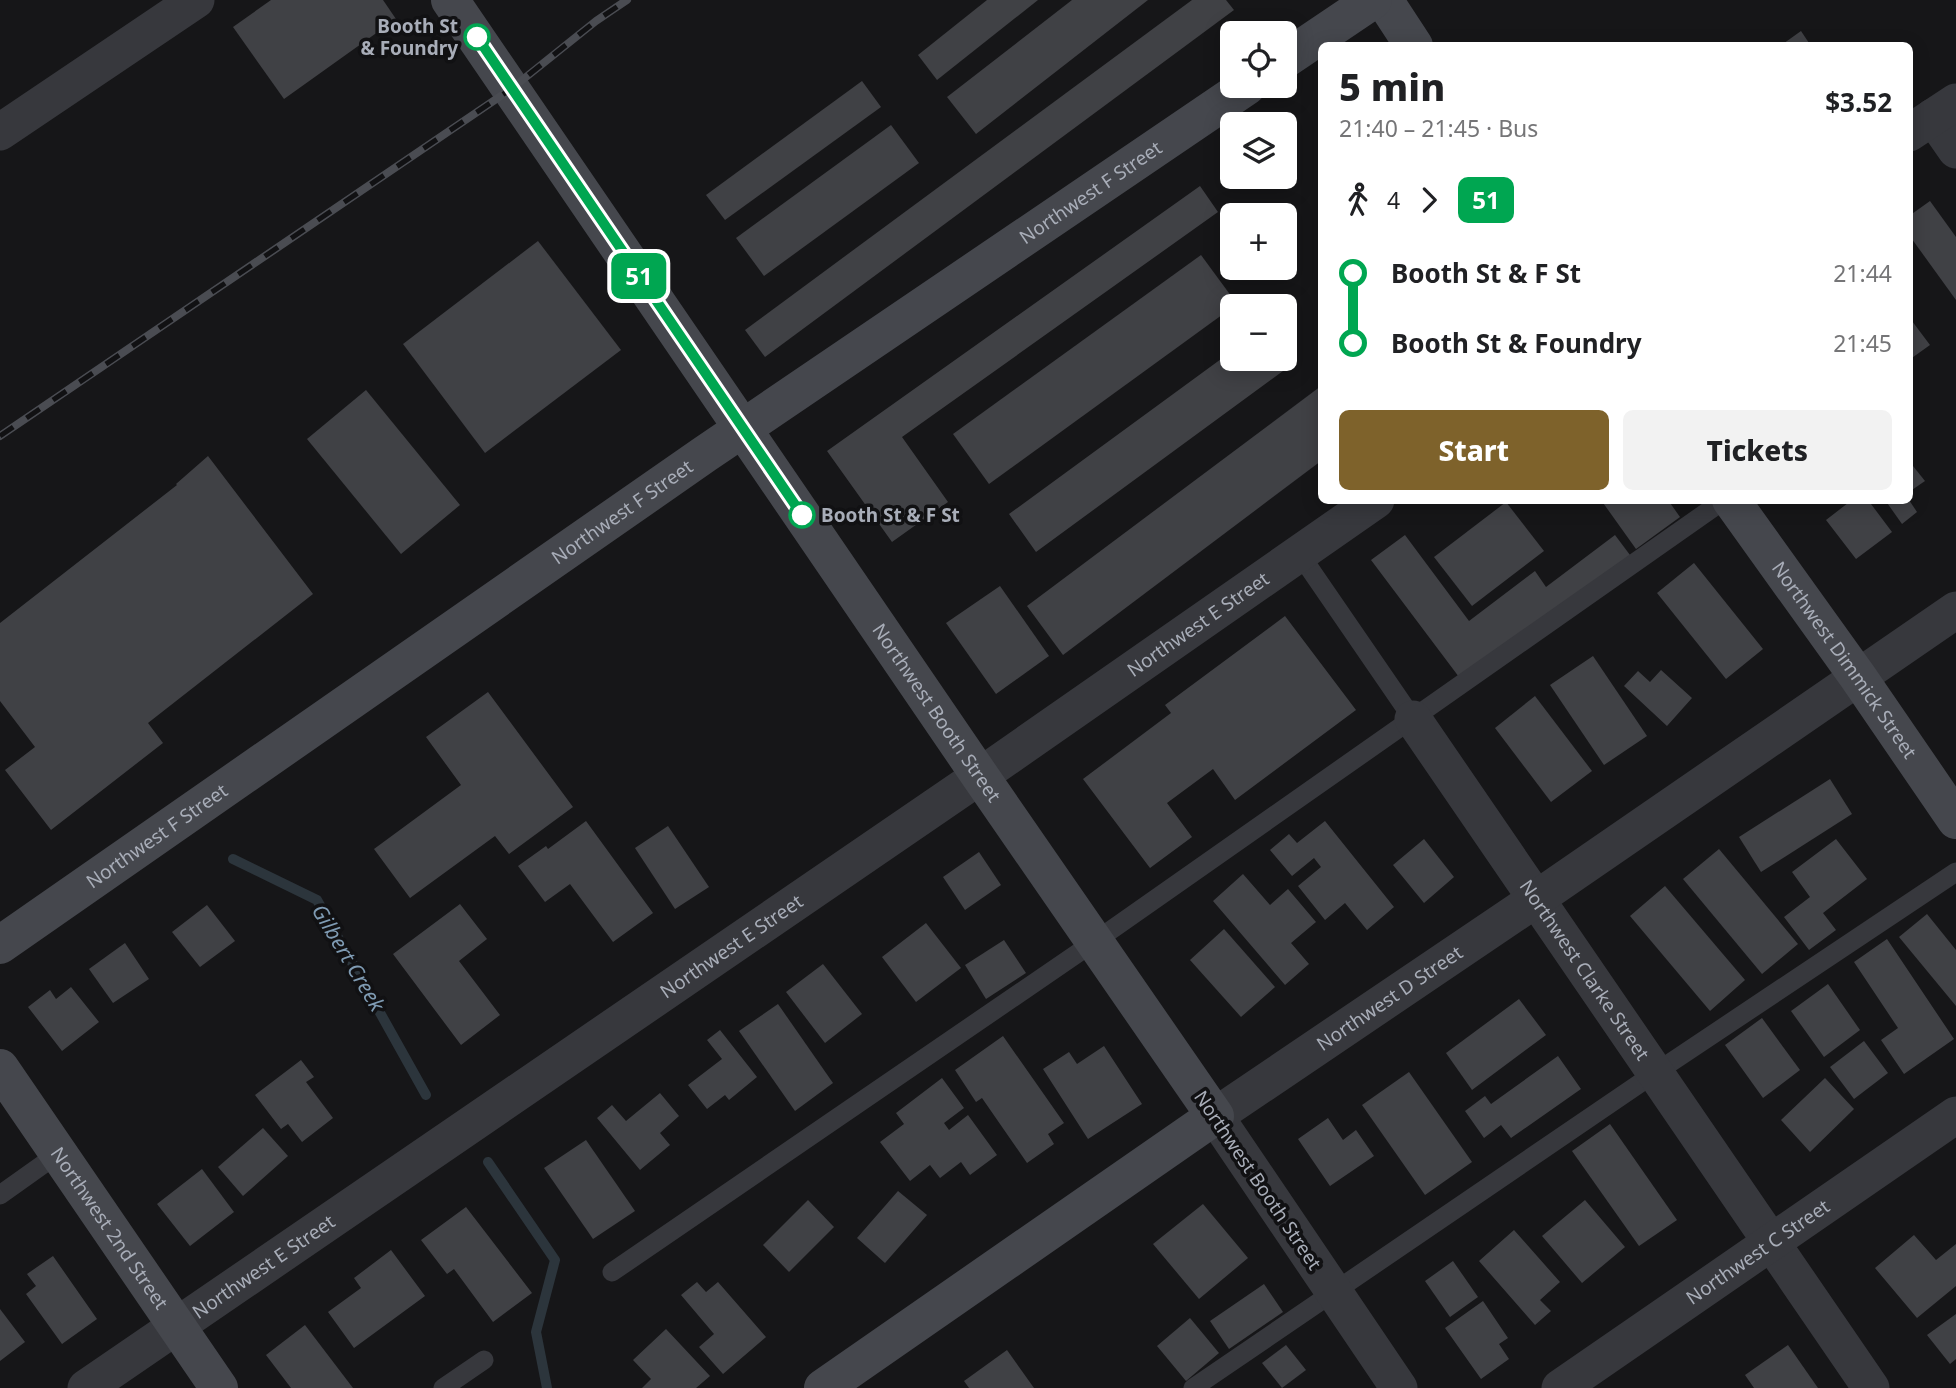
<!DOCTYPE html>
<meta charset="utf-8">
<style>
:root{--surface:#fff;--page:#f2f2f2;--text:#202124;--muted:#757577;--accent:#7e622b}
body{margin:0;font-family:"Noto Sans",sans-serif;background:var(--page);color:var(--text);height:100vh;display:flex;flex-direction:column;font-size:26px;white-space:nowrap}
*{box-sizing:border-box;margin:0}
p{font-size:23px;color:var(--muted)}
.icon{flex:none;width:38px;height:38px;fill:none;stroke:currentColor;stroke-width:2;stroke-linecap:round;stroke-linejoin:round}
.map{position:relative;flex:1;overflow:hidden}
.details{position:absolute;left:1318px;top:42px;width:595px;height:462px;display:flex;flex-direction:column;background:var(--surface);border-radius:10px;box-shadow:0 4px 18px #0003}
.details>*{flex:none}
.badge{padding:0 14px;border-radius:10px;font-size:24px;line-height:46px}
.tools{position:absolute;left:1220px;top:21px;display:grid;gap:14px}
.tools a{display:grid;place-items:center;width:77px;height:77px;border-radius:10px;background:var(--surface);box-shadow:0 4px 18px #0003;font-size:35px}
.map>.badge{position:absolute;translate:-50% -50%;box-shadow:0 0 0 4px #fff}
.legs{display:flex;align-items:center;gap:10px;height:77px;padding:0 21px;font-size:23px}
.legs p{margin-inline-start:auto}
.head{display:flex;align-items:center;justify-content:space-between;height:119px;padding:0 21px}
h1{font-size:38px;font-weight:800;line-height:52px}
.action{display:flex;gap:14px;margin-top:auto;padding:14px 21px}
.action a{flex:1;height:80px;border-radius:10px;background:var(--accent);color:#fff;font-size:28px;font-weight:800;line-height:80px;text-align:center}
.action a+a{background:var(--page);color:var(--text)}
ul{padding:0 21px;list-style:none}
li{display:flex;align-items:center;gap:24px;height:70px;font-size:26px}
li i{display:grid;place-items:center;width:10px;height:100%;margin:0 9px;background:currentColor}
li i::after{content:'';width:18px;height:18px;margin:-9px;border:5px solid;border-radius:50%;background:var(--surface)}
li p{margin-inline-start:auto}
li:first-child i{background:linear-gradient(#0000 50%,currentColor 0)}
li:last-child i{background:linear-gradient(currentColor 50%,#0000 0)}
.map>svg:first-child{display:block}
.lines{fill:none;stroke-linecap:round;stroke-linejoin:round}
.stream{stroke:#2c353c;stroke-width:10}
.building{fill:#404145}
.lane{stroke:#37383d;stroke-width:19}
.street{stroke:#37383d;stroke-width:37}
.secondary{stroke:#45474d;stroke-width:38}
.rail-casing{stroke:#4a4c52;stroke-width:8}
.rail{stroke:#111113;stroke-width:5;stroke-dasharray:16;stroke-linecap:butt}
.line-1-casing{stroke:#fff;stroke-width:16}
.line-1{stroke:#00a651;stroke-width:10}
.stop-1-dot{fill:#fff;stroke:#00a651;stroke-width:3.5}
.labels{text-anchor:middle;stroke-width:7;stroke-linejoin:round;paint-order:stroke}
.stop-label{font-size:19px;font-weight:bold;fill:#a8adb8;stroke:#111113;text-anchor:end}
.street-label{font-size:19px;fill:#a8adb8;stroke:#111113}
.water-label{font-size:21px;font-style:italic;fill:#7f9bb3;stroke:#111113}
</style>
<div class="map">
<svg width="1956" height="1388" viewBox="0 0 1956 1388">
<rect width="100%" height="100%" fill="#161618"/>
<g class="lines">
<!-- stream -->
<g class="stream">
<path d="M233,859L317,900L426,1095"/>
<path d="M488,1162L555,1260L536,1332L547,1388"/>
</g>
</g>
<!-- building -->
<g class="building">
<path d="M271,0H383L396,19L284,99L233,27Z"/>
<path d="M987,0H1038L937,80L918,55Z"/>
<path d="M1072,0H1148L976,134L947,97Z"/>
<path d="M1192,0H1226L1234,10L765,357L745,330Z"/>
<path d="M1801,31L1811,46H1780Z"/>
<path d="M862,81L881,107L725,220L706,195Z"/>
<path d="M891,125L919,163L764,276L736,238Z"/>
<path d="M1200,186L1218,212L902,437L948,502L892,542L827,451Z"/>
<path d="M1930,201L1956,237V300L1909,235V216Z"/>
<path d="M538,241L621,350L485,453L403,344Z"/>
<path d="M1201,255L1237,304L989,484L953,434Z"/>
<path d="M1909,317L1930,345L1909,360Z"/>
<path d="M1232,351V359H1274L1283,371L1036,552L1009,514Z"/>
<path d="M1321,386V461L1063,655L1027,606Z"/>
<path d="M366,390L460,505L401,554L307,439Z"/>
<path d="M208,456L313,594L148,723L163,743L51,830L5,770L35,747L0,701V623L177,485L176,484Z"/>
<path d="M1909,461L1925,481L1909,492Z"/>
<path d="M1601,500H1668L1680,517L1636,549Z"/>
<path d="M1847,500H1868L1892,532L1856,559L1826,520L1848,503Z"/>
<path d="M1885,500H1909L1917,512L1902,524Z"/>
<path d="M1506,502L1544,551L1472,606L1434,557Z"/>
<path d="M1405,535L1469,621L1535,571L1546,587L1615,535L1630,555L1462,681L1371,560Z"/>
<path d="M1694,563L1763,649L1726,679L1657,593Z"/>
<path d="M1000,586L1049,656L996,694L946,623Z"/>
<path d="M1285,616L1356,710L1235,800L1213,769L1167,803L1192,837L1150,868L1083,779L1171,713L1165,705Z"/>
<path d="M1593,656L1647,736L1604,765L1550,685Z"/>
<path d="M1661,670L1692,698L1667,726L1624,686L1638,671L1650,682Z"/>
<path d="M488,692L573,807L509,854L495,836L410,898L374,849L461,785L426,737Z"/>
<path d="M1535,696L1592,771L1551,802L1495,728Z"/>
<path d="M1830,779L1852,814L1761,872L1739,837Z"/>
<path d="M586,821L653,913L613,942L570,884L545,902L518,866L546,846L548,849Z"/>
<path d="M1325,821L1394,907L1367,930L1345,903L1325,920L1298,886L1321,867L1314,858L1292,876L1270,850L1289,834L1297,843Z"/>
<path d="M668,826L709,887L675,909L635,848Z"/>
<path d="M1424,839L1454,877L1424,903L1393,865Z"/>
<path d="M1836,839L1867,879L1823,913L1836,930L1809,950L1784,917L1810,897L1792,872Z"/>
<path d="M1719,849L1798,944L1762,974L1683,879Z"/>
<path d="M979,852L1001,885L965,910L943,877Z"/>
<path d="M1243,874L1270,905L1288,889L1316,922L1291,943L1309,964L1285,985L1213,901Z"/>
<path d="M1665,886L1745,980L1710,1011L1630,916Z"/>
<path d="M460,904L487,939L459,961L500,1015L461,1045L393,954Z"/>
<path d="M207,905L235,941L200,967L172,932Z"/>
<path d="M1927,914L1956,950V1006L1899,937Z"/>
<path d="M926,923L961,968L916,1002L882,957Z"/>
<path d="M1224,929L1275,987L1241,1017L1190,960Z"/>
<path d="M1887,939L1954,1039L1904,1074L1881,1040L1898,1028L1854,962Z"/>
<path d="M1004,940L1026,973L986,999L965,965Z"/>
<path d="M125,943L149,979L113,1003L89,969Z"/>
<path d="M823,964L862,1014L825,1043L786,992Z"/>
<path d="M1828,984L1860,1030L1824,1057L1791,1011Z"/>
<path d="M71,987L99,1022L62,1051L28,1007L50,990L56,999Z"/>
<path d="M1519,999L1546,1035L1472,1090L1446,1053Z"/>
<path d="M778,1004L833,1083L795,1111L739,1031Z"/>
<path d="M1762,1018L1800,1070L1763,1098L1725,1045Z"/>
<path d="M720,1030L757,1077L729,1100L725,1095L707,1109L688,1085L722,1059L707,1040Z"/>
<path d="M1003,1036L1064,1123L1048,1134L1054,1144L1027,1163L982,1098L976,1102L955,1070Z"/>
<path d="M1864,1041L1888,1073L1854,1099L1830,1067Z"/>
<path d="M1104,1046L1142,1104L1088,1139L1043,1069L1069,1052L1077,1064Z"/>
<path d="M1558,1056L1581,1089L1511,1138L1501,1125L1484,1138L1465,1111L1485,1096L1491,1104Z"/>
<path d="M301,1060L314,1077L306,1082L333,1118L302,1142L288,1124L281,1129L255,1095Z"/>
<path d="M1409,1072L1472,1162L1425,1195L1362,1105Z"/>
<path d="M942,1078L964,1108L944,1123L949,1130L968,1115L997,1155L970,1175L961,1162L940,1178L930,1165L910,1181L880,1142L904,1124L896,1113Z"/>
<path d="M1825,1078L1854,1109L1810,1152L1781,1120Z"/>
<path d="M660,1093L679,1116L660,1133L670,1145L640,1170L597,1118L612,1105L626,1121Z"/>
<path d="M1328,1118L1343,1140L1356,1130L1374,1156L1330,1186L1298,1139Z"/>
<path d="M1610,1124L1677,1220L1639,1246L1572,1151Z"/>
<path d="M263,1128L288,1156L243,1196L218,1167Z"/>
<path d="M586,1140L635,1211L593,1239L544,1168Z"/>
<path d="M202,1169L234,1212L190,1246L157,1204Z"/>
<path d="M898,1191L927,1215L885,1263L857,1238Z"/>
<path d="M808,1200L834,1227L789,1272L763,1245Z"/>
<path d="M1585,1200L1625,1247L1582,1283L1542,1236Z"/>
<path d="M1203,1204L1248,1258L1199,1299L1153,1244Z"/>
<path d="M466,1207L532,1293L493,1322L454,1269L447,1274L421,1240Z"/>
<path d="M1514,1230L1560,1282L1540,1300L1551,1311L1535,1325L1479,1261Z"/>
<path d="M1914,1235L1936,1260L1956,1244V1286L1917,1318L1875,1268Z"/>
<path d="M391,1250L425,1296L354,1348L328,1312L361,1288L354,1278Z"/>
<path d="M53,1256L97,1319L62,1344L26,1294L36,1286L27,1274Z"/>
<path d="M1453,1261L1478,1297L1450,1317L1425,1281Z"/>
<path d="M697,1282L706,1292L718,1282L766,1337L723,1374L699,1347L714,1334L681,1295Z"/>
<path d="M1264,1284L1283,1312L1229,1349L1210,1321Z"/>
<path d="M1483,1301L1508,1338L1499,1344L1509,1359L1481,1379L1445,1328Z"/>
<path d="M0,1309L25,1342L0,1361Z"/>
<path d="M1956,1314V1359L1950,1364L1927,1335Z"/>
<path d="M1190,1318L1219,1353L1186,1381L1157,1346Z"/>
<path d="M305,1325L353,1388H291L266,1355Z"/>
<path d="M666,1329L710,1376L696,1388H642L651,1379L633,1360Z"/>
<path d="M1286,1345L1306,1370L1282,1388L1262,1363Z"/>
<path d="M1788,1345L1818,1388H1754L1745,1375Z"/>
<path d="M1007,1350L1034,1388H969L964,1381Z"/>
</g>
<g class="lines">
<!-- lane -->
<g class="lane">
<path d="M1299,553L1413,719"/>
<path d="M0,1195L59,1153"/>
<path d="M612,1272L1094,942L1724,500"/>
<path d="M443,1388L484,1360"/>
<path d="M1193,1388L1655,1073L1956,872"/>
</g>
<!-- street -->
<g class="street">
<path d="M1933,117L1956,150"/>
<path d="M0,132L196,0"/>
<path d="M1909,133L1956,102"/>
<path id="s1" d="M1413,719L1871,1388"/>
<path id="s2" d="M86,1388L980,776L1376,500"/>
<path id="s3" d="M1399,1388L1215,1116L1536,899L1956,610"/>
<path id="s4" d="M1560,1388L1956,1115"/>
</g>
<!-- secondary -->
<g class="secondary">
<path id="s5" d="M450,0L980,776L1215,1116L823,1388"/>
<path d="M1384,0L1414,46"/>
<path d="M1284,60L1373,0"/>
<path id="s6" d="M1731,500L1858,677L1956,820"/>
<path id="s7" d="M0,945L705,454L1247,86"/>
<path id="s8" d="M0,1068L219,1388"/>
</g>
<defs>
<path id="rail" d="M0,436L511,89L596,21L627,0"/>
</defs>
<!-- rail casing -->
<use href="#rail" class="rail-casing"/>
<!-- rail -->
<use href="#rail" class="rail"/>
</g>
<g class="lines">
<defs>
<path id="line-1" d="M477,37L802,515"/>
</defs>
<!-- line-1 casing -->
<use href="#line-1" class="line-1-casing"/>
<!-- line-1 -->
<use href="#line-1" class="line-1"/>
</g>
<!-- markers -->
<g class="stop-1-dot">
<circle cx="477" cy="37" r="12"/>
<circle cx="802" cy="515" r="12"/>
</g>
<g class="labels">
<!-- stop labels -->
<g class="stop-label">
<text x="458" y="33">Booth St<tspan x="458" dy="22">&amp; Foundry</tspan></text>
<text x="821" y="522" text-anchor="start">Booth St &amp; F St</text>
</g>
<!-- street labels -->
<g class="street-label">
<text dy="7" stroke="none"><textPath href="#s7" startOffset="1325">Northwest F Street</textPath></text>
<text dy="7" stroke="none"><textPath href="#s7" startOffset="758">Northwest F Street</textPath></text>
<text dy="7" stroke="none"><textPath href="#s2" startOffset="1349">Northwest E Street</textPath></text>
<text dy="7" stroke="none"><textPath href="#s6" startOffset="196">Northwest Dimmick Street</textPath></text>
<text dy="7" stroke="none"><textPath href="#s5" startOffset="863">Northwest Booth Street</textPath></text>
<text dy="7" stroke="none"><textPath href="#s7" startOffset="191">Northwest F Street</textPath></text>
<text dy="7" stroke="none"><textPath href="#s2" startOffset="782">Northwest E Street</textPath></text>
<text dy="7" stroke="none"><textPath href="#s1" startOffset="304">Northwest Clarke Street</textPath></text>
<text dy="7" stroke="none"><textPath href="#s3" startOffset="539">Northwest D Street</textPath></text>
<text transform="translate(1258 1180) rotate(56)" y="7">Northwest Booth Street</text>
<text dy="7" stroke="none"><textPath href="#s8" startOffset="194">Northwest 2nd Street</textPath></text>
<text dy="7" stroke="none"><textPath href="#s4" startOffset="240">Northwest C Street</textPath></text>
<text dy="7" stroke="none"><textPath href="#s2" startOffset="215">Northwest E Street</textPath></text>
</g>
<!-- water labels -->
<g class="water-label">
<text transform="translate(348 958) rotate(59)" y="7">Gilbert Creek</text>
</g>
</g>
</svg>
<div class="tools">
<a><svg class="icon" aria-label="locate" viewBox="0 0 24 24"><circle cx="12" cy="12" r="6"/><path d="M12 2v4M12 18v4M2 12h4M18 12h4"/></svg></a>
<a><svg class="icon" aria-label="layers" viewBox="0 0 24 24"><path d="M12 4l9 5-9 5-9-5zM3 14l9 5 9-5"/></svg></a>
<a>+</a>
<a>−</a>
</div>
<b class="badge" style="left:639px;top:276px;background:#00a651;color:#fff">51</b>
<section class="details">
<div class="head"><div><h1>5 min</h1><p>21:40 – 21:45 · Bus</p></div><b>$3.52</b></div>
<div class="legs"><svg class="icon" aria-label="walk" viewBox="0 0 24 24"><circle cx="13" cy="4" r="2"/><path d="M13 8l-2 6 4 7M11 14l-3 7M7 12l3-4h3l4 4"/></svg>4<svg class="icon" aria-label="forward" viewBox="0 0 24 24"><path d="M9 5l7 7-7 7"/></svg><b class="badge" style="background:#00a651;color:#fff">51</b></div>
<ul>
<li><i style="color:#00a651"></i><b>Booth St &amp; F St</b><p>21:44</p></li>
<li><i style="color:#00a651"></i><b>Booth St &amp; Foundry</b><p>21:45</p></li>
</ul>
<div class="action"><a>Start</a><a>Tickets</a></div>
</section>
</div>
